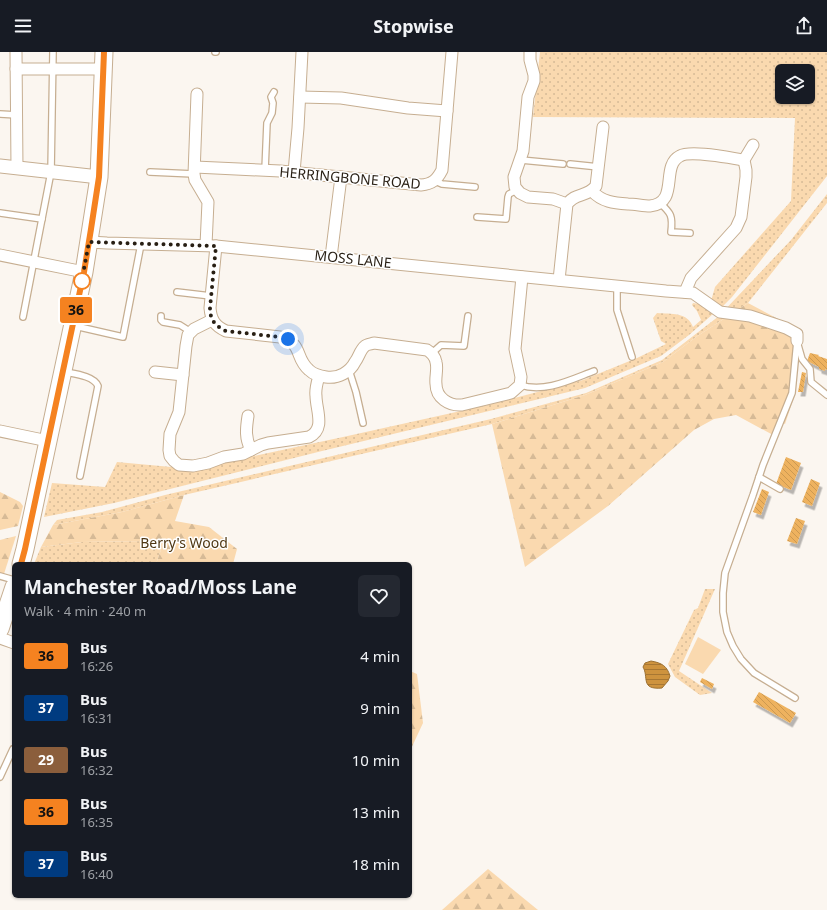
<!DOCTYPE html>
<meta charset="utf-8">
<style>
:root{--surface:#171b24;--page:#242831;--text:#f1f3f6;--muted:#9ea1a6}
body{margin:0;font-family:"Noto Sans",sans-serif;background:var(--page);color:var(--text);height:100vh;display:flex;flex-direction:column;font-size:15px;white-space:nowrap}
*{box-sizing:border-box;margin:0}
p{font-size:13px;color:var(--muted)}
.icon{flex:none;width:22px;height:22px;fill:none;stroke:currentColor;stroke-width:2;stroke-linecap:round;stroke-linejoin:round}
.map{position:relative;flex:1;overflow:hidden}
.sheet{position:absolute;left:12px;top:510px;width:400px;height:336px;display:flex;flex-direction:column;background:var(--surface);border-radius:6px;box-shadow:0 1px 3px #0004}
.sheet>*{flex:none}
.badge{padding:0 8px;border-radius:3px;font-size:14px;line-height:26px}
.fabs{position:absolute;left:775px;top:12px;display:grid;gap:8px}
.fabs a{display:grid;place-items:center;width:40px;height:40px;border-radius:6px;background:var(--surface);box-shadow:0 1px 3px #0004;font-size:20px}
.you{position:absolute;width:20px;height:20px;margin:-10px;border:3px solid #fff;border-radius:50%;background:#1a73e8;box-shadow:0 0 0 6px #1a73e833}
.map>.badge{position:absolute;translate:-50% -50%;box-shadow:0 0 0 2px #fff}
.round{display:grid;place-items:center;flex:none;width:42px;height:42px;border-radius:6px;background:var(--page)}
.headline{display:flex;align-items:center;justify-content:space-between;height:68px;padding:0 12px}
h1{font-size:19px;font-weight:700;line-height:30px}
ul{padding:0;list-style:none}
li{display:flex;align-items:center;gap:12px;height:52px;padding:0 12px}
li div{flex:1}
li b{display:block;font-size:15px}
li em{font-style:normal}
li .badge{min-width:44px;font-weight:700;text-align:center}
header{display:flex;justify-content:space-between;align-items:center;height:52px;padding:0 12px;background:var(--surface);font-size:18px;font-weight:700}
.map>svg:first-child{display:block}
.grass{fill:url(#grass-dots);fill-rule:evenodd}
.forest{fill:url(#forest-firs)}
.garden{fill:#fad9af}
.water{fill:url(#water-rules);stroke:#9c7031}
.building{fill:url(#building-back-hatch);filter:url(#shadow)}
.lines{fill:none;stroke-linecap:round;stroke-linejoin:round}
.service-casing{stroke:#c6ae91;stroke-width:8}
.minor-casing{stroke:#c6ae91;stroke-width:13}
.tertiary-casing{stroke:#c6ae91;stroke-width:15}
.primary-casing{stroke:#c6ae91;stroke-width:19}
.service{stroke:#fff;stroke-width:5.5}
.minor{stroke:#fff;stroke-width:11}
.tertiary{stroke:#fff;stroke-width:13}
.primary{stroke:#fff;stroke-width:17}
.line-casing{stroke:#fff;stroke-width:9}
.line{stroke:#f58220;stroke-width:6}
.walk{stroke:#281f14;stroke-width:4;stroke-dasharray:0 7.2}
.stop-dot{fill:#fff;stroke:#f58220;stroke-width:2}
.labels{text-anchor:middle;stroke-width:3;stroke-linejoin:round;paint-order:stroke}
.street-label{font-size:14px;fill:#281f14;stroke:#fff}
.park-label{font-size:14px;fill:#4f3713;stroke:#fff}
</style>
<header><svg class="icon" aria-label="menu" viewBox="0 0 24 24"><path d="M4 6h16M4 12h16M4 18h16"/></svg>Stopwise<svg class="icon" aria-label="share" viewBox="0 0 24 24"><path d="M12 15V3M7 8l5-5 5 5M5 13v7h14v-7"/></svg></header>
<div class="map">
<svg width="827" height="858" viewBox="0 0 827 858">
<defs>
<pattern id="grass-dots" width="8" height="8" patternUnits="userSpaceOnUse"><rect width="8" height="8" fill="#fad9af"/><path d="M2 2h.1M6 6h.1" fill="none" stroke="#d6ba96" stroke-width="1.8" stroke-linecap="round"/></pattern>
<pattern id="forest-firs" width="22" height="20" patternUnits="userSpaceOnUse"><rect width="22" height="20" fill="#fad9af"/><path d="M5 1l3.5 6h-7zM16 11l3.5 6h-7z" fill="#d6ba96"/></pattern>
<pattern id="water-rules" width="6" height="5" patternUnits="userSpaceOnUse"><rect width="6" height="5" fill="#ce933e"/><path d="M0 2.5h6" fill="none" stroke="#a77733"/></pattern>
<pattern id="building-back-hatch" width="6" height="6" patternUnits="userSpaceOnUse"><rect width="6" height="6" fill="#eeb25e"/><path d="M-1 5l2 2M0 0l6 6M5-1l2 2" fill="none" stroke="#cc9951"/></pattern>
<filter id="shadow"><feDropShadow dx="2.5" dy="4.5" stdDeviation="0" flood-color="#0004"/></filter>
</defs>
<rect width="100%" height="100%" fill="#fbf6f0"/>
<!-- grass -->
<g class="grass">
<path d="M540,0H827V124L732,245L721,256L711,249L715,235L791,149L795,66L533,65ZM782,19H808V45H782Z"/>
<path d="M827,142V151L748,251L696,285L663,310L585,343L492,372L184,443L122,460L53,473L57,468L102,460L165,443L491,367L586,341L662,308L719,264L791,188Z"/>
<path d="M693,251L699,252L713,262L689,283L661,304L585,336L322,399L114,451L44,465L52,431L105,435L117,410L193,417L343,385L488,353L583,328L637,306L666,292L661,289L653,266L657,261C671,262 688,260 693,275L701,268L697,259L692,253Z"/>
<path d="M147,489L163,492L156,512H34L41,495L82,490Z"/>
<path d="M705,537H715L679,619L712,641L700,643L675,625L668,612L694,558L698,556Z"/>
</g>
<!-- forest -->
<g class="forest">
<path d="M748,251L799,278L795,342L785,372L779,370L773,383L736,363L714,367L694,378L608,454L525,515L492,372L585,343L663,310L696,285Z"/>
<path d="M0,440L20,450L23,454L18,474L0,478Z"/>
<path d="M184,443L175,469L209,475L237,497L233,512H156L163,492L147,489L82,490L41,495L53,473L122,460Z"/>
<path d="M16,484L4,522L0,521V488Z"/>
<path d="M410,619L417,622L423,671L410,699Z"/>
<path d="M488,817L538,858H442Z"/>
</g>
<!-- garden -->
<path class="garden" d="M698,585L721,598L703,622L685,612Z"/>
<!-- water -->
<path class="water" d="M651,609C662,611 667,614 670,624L668,629L662,636C640,638 649,625 643,615L645,611Z"/>
<!-- building -->
<g class="building">
<path d="M810,301L819,303L818,304L827,307V318L825,317V319L819,317V315L807,309Z"/>
<path d="M802,320L806,321L803,340H798Z"/>
<path d="M786,405L801,411L791,438L776,432Z"/>
<path d="M811,427L820,431L812,454L802,450Z"/>
<path d="M762,437L769,440L761,463L753,460Z"/>
<path d="M796,466L805,469L797,492L787,489Z"/>
<path d="M702,626L714,632L712,637L700,630Z"/>
<path d="M759,640L796,661L790,671L753,650Z"/>
</g>
<g class="lines">
<defs>
<g id="service">
<path d="M215,0H216"/>
<path d="M0,62L17,63"/>
<path d="M521,108L563,112"/>
<path d="M570,112L599,115"/>
<path d="M265,118L267,71L272,61L273,51L271,45L274,40"/>
<path d="M150,120L194,122"/>
<path d="M435,129L442,132L475,135"/>
<path d="M660,151C671,161 673,164 671,180L690,181"/>
<path d="M0,161L42,167"/>
<path d="M477,165L506,167L508,145L509,142L517,138"/>
<path d="M617,234V258L632,305"/>
<path d="M177,240L211,244"/>
<path d="M161,264V268L163,270L180,273L191,280"/>
<path d="M23,265L51,120L53,0"/>
<path d="M75,274L123,285L141,192"/>
<path d="M798,293L802,307L810,317L811,330L827,343"/>
<path d="M432,301L441,293L464,294L468,264"/>
<path d="M349,318L356,340L363,371"/>
<path d="M65,320C75,322 94,324 98,334L80,424"/>
<path d="M520,333C545,341 570,328 594,319"/>
<path d="M759,425L780,437"/>
<path d="M0,524L14,528"/>
<path d="M795,646L754,621L741,607L733,594L727,580L723,560V541L725,521L753,443L763,413L792,341L797,289"/>
<path d="M0,725L13,697"/>
</g>
<g id="minor">
<path d="M16,0L17,116"/>
<path d="M530,0V8L534,23V29L528,45L523,99L514,125L515,135L520,141L528,145L553,147L567,152"/>
<path d="M16,17H103"/>
<path d="M197,42L194,122L195,128L208,150L206,193"/>
<path d="M300,45L341,46L408,56L447,59"/>
<path d="M195,115L280,119L421,133C432,132 437,128 442,118L452,0"/>
<path d="M294,120L298,76L302,0"/>
<path d="M592,139C602,150 614,151 628,152C635,152 643,154 650,154C680,151 660,114 680,104C691,98 730,106 744,108"/>
<path d="M89,190L107,191L216,194L666,239L693,241L720,260L750,264L786,276L797,282V289"/>
<path d="M216,194L210,256C211,268 215,274 226,279L280,285C304,292 294,305 309,318C314,323 320,324 326,325C338,327 350,320 355,310C359,305 360,298 365,294C367,292 371,292 374,291L427,298C432,301 435,304 436,310C438,317 435,325 436,332C436,346 449,354 462,353L511,341L520,333L521,325L515,297L522,225"/>
<path d="M0,203L84,220"/>
<path d="M331,205L341,125"/>
<path d="M559,228L567,152C576,140 586,146 596,134L603,75"/>
<path d="M685,240L691,226L736,176L741,165L746,125V118L744,108L753,93"/>
<path d="M212,268L194,277L188,283L186,294L179,360L170,382L169,398L170,404L174,409L179,413L193,414L208,411L224,405L243,402L261,393L268,391L309,385C326,377 316,358 316,344C315,337 317,331 319,324"/>
<path d="M155,320L183,323"/>
<path d="M248,364C246,377 245,386 251,398"/>
<path d="M0,379L48,389"/>
<path d="M0,586L14,591"/>
</g>
<path id="tertiary" d="M0,114L99,125"/>
<g id="primary">
<path d="M21,512L25,497L84,220L99,125L104,0"/>
<path d="M0,577L14,535"/>
</g>
</defs>
<!-- service casing -->
<use href="#service" class="service-casing"/>
<!-- minor casing -->
<use href="#minor" class="minor-casing"/>
<!-- tertiary casing -->
<use href="#tertiary" class="tertiary-casing"/>
<!-- primary casing -->
<use href="#primary" class="primary-casing"/>
<!-- service -->
<use href="#service" class="service"/>
<!-- minor -->
<use href="#minor" class="minor"/>
<!-- tertiary -->
<use href="#tertiary" class="tertiary"/>
<!-- primary -->
<use href="#primary" class="primary"/>
</g>
<g class="lines">
<defs>
<path id="line" d="M21,512L25,497L84,220L91,177L99,125L104,0"/>
</defs>
<!-- line casing -->
<use href="#line" class="line-casing"/>
<!-- line -->
<use href="#line" class="line"/>
<!-- walk -->
<path class="walk" d="M82,229L81,233L89,190L216,194L210,256C210,268 215,274 226,279L280,285L288,287"/>
</g>
<!-- markers -->
<circle class="stop-dot" cx="82" cy="229" r="8"/>
<g class="labels">
<!-- street labels -->
<g class="street-label">
<text transform="translate(350 126) rotate(5)" y="5">HERRINGBONE ROAD</text>
<text transform="translate(353 207) rotate(6)" y="5">MOSS LANE</text>
</g>
<!-- park labels -->
<g class="park-label">
<text x="184" y="496">Berry's Wood</text>
</g>
</g>
</svg>
<div class="fabs">
<a><svg class="icon" aria-label="layers" viewBox="0 0 24 24"><path d="M12 4l9 5-9 5-9-5zM3 14l9 5 9-5"/></svg></a>
</div>
<div class="you" style="left:288px;top:287px"></div>
<b class="badge" style="left:76px;top:258px;background:#f58220;color:#111">36</b>
<section class="sheet">
<div class="headline"><div><h1>Manchester Road/Moss Lane</h1><p>Walk · 4 min · 240 m</p></div><a class="round"><svg class="icon" aria-label="heart" viewBox="0 0 24 24"><path d="M12 20l-8-8c-3-5 5-10 8-4 3-6 11-1 8 4z"/></svg></a></div>
<ul>
<li><span class="badge" style="background:#f58220;color:#111">36</span><div><b>Bus</b><p>16:26</p></div><em>4 min</em></li>
<li><span class="badge" style="background:#003b80;color:#fff">37</span><div><b>Bus</b><p>16:31</p></div><em>9 min</em></li>
<li><span class="badge" style="background:#8b5e3c;color:#fff">29</span><div><b>Bus</b><p>16:32</p></div><em>10 min</em></li>
<li><span class="badge" style="background:#f58220;color:#111">36</span><div><b>Bus</b><p>16:35</p></div><em>13 min</em></li>
<li><span class="badge" style="background:#003b80;color:#fff">37</span><div><b>Bus</b><p>16:40</p></div><em>18 min</em></li>
</ul>
</section>
</div>
